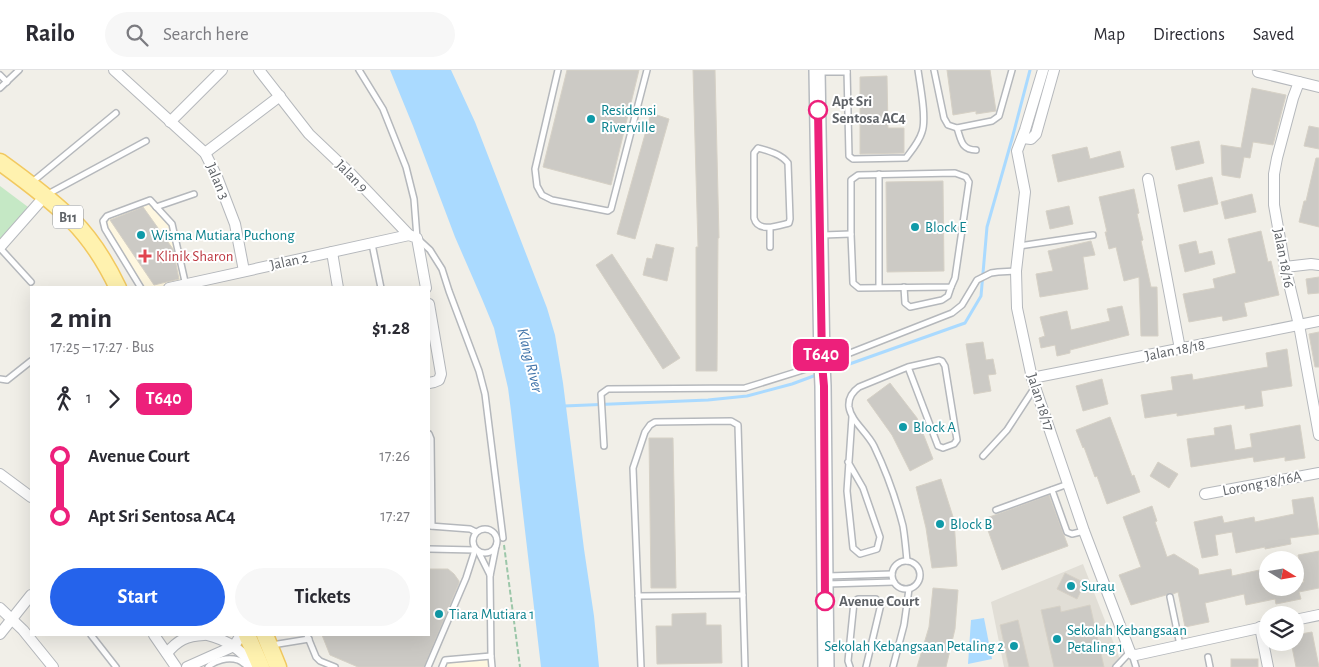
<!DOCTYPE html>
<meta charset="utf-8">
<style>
:root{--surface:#fff;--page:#f7f7f7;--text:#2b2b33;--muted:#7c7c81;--line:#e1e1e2;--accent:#2563eb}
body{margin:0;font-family:"Alegreya Sans",sans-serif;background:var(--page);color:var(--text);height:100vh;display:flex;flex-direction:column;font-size:19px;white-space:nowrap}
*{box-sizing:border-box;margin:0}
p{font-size:16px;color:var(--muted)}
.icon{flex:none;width:28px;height:28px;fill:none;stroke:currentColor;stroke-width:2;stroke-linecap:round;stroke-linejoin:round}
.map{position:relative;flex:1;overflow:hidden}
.sheet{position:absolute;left:30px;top:216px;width:400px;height:350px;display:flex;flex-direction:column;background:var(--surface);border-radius:0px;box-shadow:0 5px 20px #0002}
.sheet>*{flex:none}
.badge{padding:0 10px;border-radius:8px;font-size:18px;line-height:32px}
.needle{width:32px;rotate:101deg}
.fabs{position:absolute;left:1259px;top:481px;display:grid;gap:10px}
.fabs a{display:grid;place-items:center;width:45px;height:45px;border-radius:50%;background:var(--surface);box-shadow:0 5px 20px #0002;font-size:25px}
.map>.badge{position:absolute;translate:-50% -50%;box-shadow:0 0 0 2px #fff}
.legs{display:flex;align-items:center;gap:8px;height:55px;padding:0 20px;font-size:16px}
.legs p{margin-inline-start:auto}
.headline{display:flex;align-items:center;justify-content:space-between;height:85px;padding:0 20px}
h1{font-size:28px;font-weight:700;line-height:38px}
.primary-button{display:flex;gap:10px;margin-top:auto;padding:10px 20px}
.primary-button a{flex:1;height:58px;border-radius:30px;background:var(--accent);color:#fff;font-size:20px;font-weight:700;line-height:58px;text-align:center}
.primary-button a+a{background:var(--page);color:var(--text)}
ul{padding:0 20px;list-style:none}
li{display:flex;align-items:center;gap:18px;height:60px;font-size:19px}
li i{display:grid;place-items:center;width:8px;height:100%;margin:0 6px;background:currentColor}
li i::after{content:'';width:12px;height:12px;margin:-6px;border:4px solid;border-radius:50%;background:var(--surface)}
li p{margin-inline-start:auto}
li:first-child i{background:linear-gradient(#0000 50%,currentColor 0)}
li:last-child i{background:linear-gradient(currentColor 50%,#0000 0)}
header{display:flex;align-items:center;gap:30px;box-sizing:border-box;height:70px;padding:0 25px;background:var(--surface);border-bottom:1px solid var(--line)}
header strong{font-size:24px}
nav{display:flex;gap:28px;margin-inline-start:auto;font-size:18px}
.search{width:350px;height:45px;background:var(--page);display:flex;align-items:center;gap:12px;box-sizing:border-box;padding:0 18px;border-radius:28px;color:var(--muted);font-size:19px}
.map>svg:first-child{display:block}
.commercial{fill:#fef7e0}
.education{fill:#e1ded6}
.green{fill:#c5e8c5}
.water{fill:#aadaff}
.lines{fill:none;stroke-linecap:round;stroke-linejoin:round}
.stream{stroke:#aadaff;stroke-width:3}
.building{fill:#cccac5;stroke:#d6d1c6}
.service-casing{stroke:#b5b8bc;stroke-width:8}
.minor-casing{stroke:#b5b8bc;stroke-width:12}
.secondary-casing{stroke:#b6babf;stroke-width:18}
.primary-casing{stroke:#f2c960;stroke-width:19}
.path{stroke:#9cc7a9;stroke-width:2;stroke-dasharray:5 2.5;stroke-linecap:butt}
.service{stroke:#fff;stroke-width:5}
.minor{stroke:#fff;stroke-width:10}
.secondary{stroke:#fff;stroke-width:15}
.primary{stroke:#fff2af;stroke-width:16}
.line-1-casing{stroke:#fff;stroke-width:11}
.line-1{stroke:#ed207b;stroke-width:8}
.stop-1-dot{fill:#fff;stroke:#ed207b;stroke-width:2.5}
.culture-dot{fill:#0f9aa8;stroke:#fff;stroke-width:2}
.health-dot{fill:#e0444e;stroke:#fff;stroke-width:2}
.labels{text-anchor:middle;stroke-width:4;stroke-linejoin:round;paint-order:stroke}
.shield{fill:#fff;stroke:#8f9295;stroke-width:1}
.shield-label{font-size:14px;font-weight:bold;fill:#5f6368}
.stop-label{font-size:15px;font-weight:bold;fill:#5f6368;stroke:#fff;text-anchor:start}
.culture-label{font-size:15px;fill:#0d838f;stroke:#fff;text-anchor:start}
.street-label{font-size:15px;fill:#5f6368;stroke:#fff}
.health-label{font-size:15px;fill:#be3a42;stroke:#fff;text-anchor:start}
.water-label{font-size:16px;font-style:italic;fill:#4174aa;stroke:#fff}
</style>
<header>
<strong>Railo</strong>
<div class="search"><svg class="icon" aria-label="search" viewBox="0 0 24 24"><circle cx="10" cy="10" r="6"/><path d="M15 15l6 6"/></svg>Search here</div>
<nav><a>Map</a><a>Directions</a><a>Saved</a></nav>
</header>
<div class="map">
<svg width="1319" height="597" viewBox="0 0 1319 597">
<rect width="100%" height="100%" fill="#f1efe8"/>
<!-- commercial -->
<g class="commercial">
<path d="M148,133L169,156L185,217H145L108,158L106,153L108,148Z"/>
<path d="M488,590L489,597H444L447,592Z"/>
</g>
<!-- education -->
<path class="education" d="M1083,494L1123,597H1004L991,532Z"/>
<!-- green -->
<path class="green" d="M0,116L28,137L0,169Z"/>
<!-- water -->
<g class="water">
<path d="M390,0H451L475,52L547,238L555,265L563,313L584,479L594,546L599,597H541L511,341L508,318L494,258L482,229L455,167L413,56Z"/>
<path d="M984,548L992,589L968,594L971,550Z"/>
</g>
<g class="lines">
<!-- stream -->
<g class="stream">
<path d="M827,302L965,253L981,226L987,157L1012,69L1030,0"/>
<path d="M564,336L708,330L747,326L792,314L819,304"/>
</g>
</g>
<!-- building -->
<g class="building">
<path d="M567,0H639L611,115L543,97Z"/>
<path d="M693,0H715L719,168H718L717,301H696V177H698Z"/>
<path d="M947,0H990L996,41L976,44V41L953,45Z"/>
<path d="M887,6L888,58H904V83L860,84V7Z"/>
<path d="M1252,18L1286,25L1273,75L1253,72L1250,88L1244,87L1240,108L1222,105L1221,75L1241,78Z"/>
<path d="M651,43L669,49L635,169L617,164Z"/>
<path d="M1309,56L1319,58V79L1304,76Z"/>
<path d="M1199,71L1204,93L1176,100L1171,77Z"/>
<path d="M1087,77L1090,89L1120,81L1124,97L1058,112L1052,85Z"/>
<path d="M1316,88H1319V157L1299,152L1304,131H1306Z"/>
<path d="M1212,107L1218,134L1184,142L1178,115Z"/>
<path d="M943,111L944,201L887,202L886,112Z"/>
<path d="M1134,119L1139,143L1137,144L1143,170L1141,171L1151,217H1157L1158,266H1141L1139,207L1124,211L1116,177L1109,179L1105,162H1107L1099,127Z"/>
<path d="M1252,124L1256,142L1225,149L1221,132Z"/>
<path d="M1069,136L1073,154L1050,159L1046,141Z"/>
<path d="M143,137L173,179L179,209L154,215L110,150Z"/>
<path d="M1261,161L1268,192L1271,191L1279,225L1244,233L1247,246L1223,251L1222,246L1189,252L1183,224L1215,218L1213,209L1236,203L1228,169Z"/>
<path d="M1091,171L1095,185L1083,187L1088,219L1040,227L1036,204L1053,201L1048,181Z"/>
<path d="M1196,171L1199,184L1212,181L1215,194L1185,202L1179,175Z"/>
<path d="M656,174L674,178L667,211L643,205L647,188L652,189Z"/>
<path d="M612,184L680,288L663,299L596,195Z"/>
<path d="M1319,207V223L1308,224L1306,209Z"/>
<path d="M1122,236L1129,265L1070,280V283L1057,286L1055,275L1041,278L1039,268L1045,266L1040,247L1067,241L1071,260L1110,251L1107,239Z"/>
<path d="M1319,262V297H1315L1309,264Z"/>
<path d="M983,272L986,290L993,289L996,304L988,305L991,321L974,324L966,274Z"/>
<path d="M1287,279L1292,316L1261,321L1263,336L1245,339V335L1177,346V343L1145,348L1141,325L1173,320L1171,307L1192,304L1193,310L1268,297L1266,283Z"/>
<path d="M1102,309L1108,334L1083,341L1076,316Z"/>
<path d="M890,313L917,348L933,389L910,401L892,365L867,330Z"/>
<path d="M1110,347L1132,406L1134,405L1140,422L1107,434L1097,406L1095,407L1084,377L1083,378L1076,360Z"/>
<path d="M1231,355L1235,380L1252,377L1250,364L1300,355L1305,388L1285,391V387L1254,392L1253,387L1191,397L1187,369L1215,365L1214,358Z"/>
<path d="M649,368H673L676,518H651Z"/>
<path d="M1158,392L1178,404L1169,418L1150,406Z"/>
<path d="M941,409L954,450L957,496L932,498L926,458L916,417Z"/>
<path d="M1049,425L1068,476L1002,500L984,449Z"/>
<path d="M1313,427L1319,464L1290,468L1291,474L1265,479V477L1236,483L1232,462L1215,465L1218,485L1202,488L1194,452L1222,446L1224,453L1254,447L1255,452L1294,444L1292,430Z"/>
<path d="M1152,436L1157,451L1155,452L1167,487L1174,484L1198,499L1199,505L1231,499L1232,506L1264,499L1268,518H1295V514L1304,512L1298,485L1319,481V518L1299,522L1301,529L1276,534L1275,529L1246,535L1244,524L1205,533L1209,552L1185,557L1178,522L1173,524L1169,523L1166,525L1131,535L1119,505L1141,497L1123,447Z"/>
<path d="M429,499H448L454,504L459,511V513L424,597H358L330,585L322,565H429Z"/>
<path d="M1065,503L1085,513L1077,529L1057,519Z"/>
<path d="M933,518L958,520L955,559L946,597H917L929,557Z"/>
<path d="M1090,535L1104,597H1054L1041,540L1060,536L1061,542Z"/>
<path d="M706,543V555H721L722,593L657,594L656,556H672V544Z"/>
<path d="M1018,550L1029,597H1009L1000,555Z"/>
<path d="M1312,562L1319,597H1296L1291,572H1295V565Z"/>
<rect x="1231" y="589" width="27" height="8"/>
</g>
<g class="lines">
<defs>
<g id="service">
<path d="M359,0L383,39L406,97L414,129L417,168L430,180L442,199L449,221L479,301L485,324L503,468"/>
<path d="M558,0L535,99L537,116L542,125L552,130L608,141L611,139L647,0"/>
<path d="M847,0L849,86L853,89L906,88C912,80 919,72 922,62C927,48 920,15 918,0"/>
<path d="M934,0L944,48L948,55L957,58L992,51L999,46L1012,0"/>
<path d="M818,2H847"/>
<path d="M0,5L7,12"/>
<path d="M0,18L19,0"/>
<path d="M957,58C961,69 961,80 976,80"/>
<path d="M758,78C769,81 781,84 788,93L790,149L789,153C777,156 758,163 754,148V83Z"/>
<path d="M955,103L966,107L969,112L955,208L951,217L859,218L853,213L851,164V110L858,105Z"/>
<path d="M879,104V217"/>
<path d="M31,113L116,43"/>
<path d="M48,124L146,71"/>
<path d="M156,137L194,124"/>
<path d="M770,158V177"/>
<path d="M823,165L851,164"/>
<path d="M372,174L381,218"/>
<path d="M1019,176L1093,165"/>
<path d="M0,178L31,212"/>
<path d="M904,217L905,233L910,237L942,230L948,226L951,217"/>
<path d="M141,218L105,159L103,151L107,146L150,130L172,154L186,216"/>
<path d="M0,309L7,310L31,291"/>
<path d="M429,364L431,369L432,456"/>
<path d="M604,376L601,324L608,319L745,318L822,294L952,243L962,235L977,210L991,203L998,202L1016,201"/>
<path d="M983,386L1007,360L1035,317"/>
<path d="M848,392L863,418L880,467L877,479L860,484L853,478L847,421L852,347"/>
<path d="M1052,420L1067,462L1072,464L1084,461"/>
<path d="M996,440L1068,414"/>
<path d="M430,456L470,459L476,462"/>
<circle cx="485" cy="471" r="12"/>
<path d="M479,483L490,505"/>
<circle cx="906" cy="505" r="14"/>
<path d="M907,491C906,480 905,468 903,456C896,429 886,401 874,376C867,362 851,351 849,337C848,328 852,322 859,317L908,297L939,290L942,291L945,296L957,370L954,374L943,378L938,376L908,297"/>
<path d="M828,506L892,504"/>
<path d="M827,514L894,512"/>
<path d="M638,526L743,525"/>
<path d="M1170,527L1180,575"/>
<path d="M91,565L116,597"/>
<path d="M307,565L316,587L320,591L335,597"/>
<path d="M272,575L309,569"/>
<path d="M1132,584L1136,597"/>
<path d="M1208,587L1210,597"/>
<path d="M208,597C215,590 228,587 238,590C242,591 245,595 248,597"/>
<path d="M428,597L466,508L475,480L429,479"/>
<path d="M442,597L445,590L491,586"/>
<path d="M492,597L491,586L490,506L496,476"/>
<path d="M641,597L633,398L645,362L650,355L655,352L731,351L738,355L745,597"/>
<path d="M850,597L848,591L854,532L858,529H876L881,534L866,597"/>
<path d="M893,597L904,555L909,519"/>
<path d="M1116,597L1130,582"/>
</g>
<g id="minor">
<path d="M114,0L205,83L217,107L235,154L244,201"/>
<path d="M259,0L309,64L350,103L409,165L417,168L426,218"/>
<path d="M1043,0L1025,60L1017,81L1025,122L1016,201L1017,238L1032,308L1084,461L1130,582L1132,584L1136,585L1268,556"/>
<path d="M1258,2L1319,17"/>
<path d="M1299,12L1293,28L1277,88L1274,104V135L1285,197L1299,255L1319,365"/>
<path d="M170,52L222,0"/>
<path d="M1023,68L1031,69L1036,64L1054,0"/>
<path d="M205,83L280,26"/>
<path d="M1148,109L1180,279"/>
<path d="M0,177L45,126"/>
<path d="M332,182L338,218"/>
<path d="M1285,197L1311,194L1319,195"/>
<path d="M169,218L409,165"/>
<path d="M429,234L441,304L439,310L434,312L429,313"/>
<path d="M1032,308L1319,251"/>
<path d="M0,404L31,427"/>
<path d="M1205,424L1319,403"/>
<path d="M0,538L23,560L53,597"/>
<path d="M1295,550L1319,545"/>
<path d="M1260,557L1268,597"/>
<path d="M0,564L31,525"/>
<path d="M154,565L176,597"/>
<path d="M207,565C228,570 241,580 255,597"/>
<path d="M167,583C178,570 186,566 204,565"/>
<path d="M187,597L234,576L241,565"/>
</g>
<path id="secondary" d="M817,0L822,294L823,316L825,514L826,597"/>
<g id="primary">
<path d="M0,92C25,110 50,129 72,150C90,168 107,195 118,218"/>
<path d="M247,565L261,597"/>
<path d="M265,565L278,597"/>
</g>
</defs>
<!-- service casing -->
<use href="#service" class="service-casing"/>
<!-- minor casing -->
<use href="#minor" class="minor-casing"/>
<!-- secondary casing -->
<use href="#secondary" class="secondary-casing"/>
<!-- primary casing -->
<use href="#primary" class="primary-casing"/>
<!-- path -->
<path class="path" d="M504,475L520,597"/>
<!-- service -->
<use href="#service" class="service"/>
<!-- minor -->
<use href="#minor" class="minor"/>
<!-- secondary -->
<use href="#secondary" class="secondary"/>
<!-- primary -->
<use href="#primary" class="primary"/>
</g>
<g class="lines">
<defs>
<path id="line-1" d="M818,40L822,294L824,316L825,531"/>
</defs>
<!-- line-1 casing -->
<use href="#line-1" class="line-1-casing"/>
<!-- line-1 -->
<use href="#line-1" class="line-1"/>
</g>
<!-- markers -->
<g class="stop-1-dot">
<circle cx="818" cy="40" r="9"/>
<circle cx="825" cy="531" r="9"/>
</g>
<g class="culture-dot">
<circle cx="591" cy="49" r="5"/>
<circle cx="915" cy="157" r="5"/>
<circle cx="141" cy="165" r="5"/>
<circle cx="903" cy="357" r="5"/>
<circle cx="940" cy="454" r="5"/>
<circle cx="1071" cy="516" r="5"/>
<circle cx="439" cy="544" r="5"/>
<circle cx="1057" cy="569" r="5"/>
<circle cx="1014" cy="576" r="5"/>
</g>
<path class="health-dot" d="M142.5 178.5h5v5h5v5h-5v5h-5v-5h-5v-5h5z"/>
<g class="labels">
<!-- shield labels -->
<rect class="shield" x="53" y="135.5" width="30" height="23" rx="4"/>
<g class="shield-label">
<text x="68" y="152">B11</text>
</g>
<!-- stop labels -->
<g class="stop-label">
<text x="832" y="36">Apt Sri<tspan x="832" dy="17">Sentosa AC4</tspan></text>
<text x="839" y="536">Avenue Court</text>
</g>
<!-- culture labels -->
<g class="culture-label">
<text x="601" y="45">Residensi<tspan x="601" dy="17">Riverville</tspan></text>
<text x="925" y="162">Block E</text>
<text x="151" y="170">Wisma Mutiara Puchong</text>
<text x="913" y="362">Block A</text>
<text x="950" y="459">Block B</text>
<text x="1081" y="521">Surau</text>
<text x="449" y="549">Tiara Mutiara 1</text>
<text x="1067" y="565">Sekolah Kebangsaan<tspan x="1067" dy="17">Petaling 1</tspan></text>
<text x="1004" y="581" text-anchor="end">Sekolah Kebangsaan Petaling 2</text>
</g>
<!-- street labels -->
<g class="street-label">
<text transform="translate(352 106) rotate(45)" y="5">Jalan 9</text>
<text transform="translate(218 111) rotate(67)" y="5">Jalan 3</text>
<text transform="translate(1284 188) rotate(79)" y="5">Jalan 18/16</text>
<text transform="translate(289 191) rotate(-12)" y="5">Jalan 2</text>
<text transform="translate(1175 280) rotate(-11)" y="5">Jalan 18/18</text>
<text transform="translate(1041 332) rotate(72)" y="5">Jalan 18/17</text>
<text transform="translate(1262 413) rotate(-11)" y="5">Lorong 18/16A</text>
</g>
<!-- health labels -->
<g class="health-label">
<text x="156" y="191">Klinik Sharon</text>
</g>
<!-- water labels -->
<g class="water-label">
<text transform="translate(531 290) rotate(76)" y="6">Klang River</text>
</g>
</g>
</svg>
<div class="fabs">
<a><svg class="needle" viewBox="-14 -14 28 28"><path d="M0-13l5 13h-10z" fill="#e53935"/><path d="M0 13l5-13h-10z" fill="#7c7c81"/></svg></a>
<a><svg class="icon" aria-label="layers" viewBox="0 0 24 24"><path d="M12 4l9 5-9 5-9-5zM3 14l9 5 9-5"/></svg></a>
</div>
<b class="badge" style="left:821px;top:285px;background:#ed207b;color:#fff">T640</b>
<section class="sheet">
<div class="headline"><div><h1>2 min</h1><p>17:25 – 17:27 · Bus</p></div><b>$1.28</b></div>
<div class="legs"><svg class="icon" aria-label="walk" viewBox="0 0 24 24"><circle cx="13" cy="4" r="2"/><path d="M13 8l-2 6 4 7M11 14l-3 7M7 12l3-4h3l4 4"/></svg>1<svg class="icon" aria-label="forward" viewBox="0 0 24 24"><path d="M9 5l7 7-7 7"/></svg><b class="badge" style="background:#ed207b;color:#fff">T640</b></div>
<ul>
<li><i style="color:#ed207b"></i><b>Avenue Court</b><p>17:26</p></li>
<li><i style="color:#ed207b"></i><b>Apt Sri Sentosa AC4</b><p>17:27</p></li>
</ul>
<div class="primary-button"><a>Start</a><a>Tickets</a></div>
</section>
</div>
